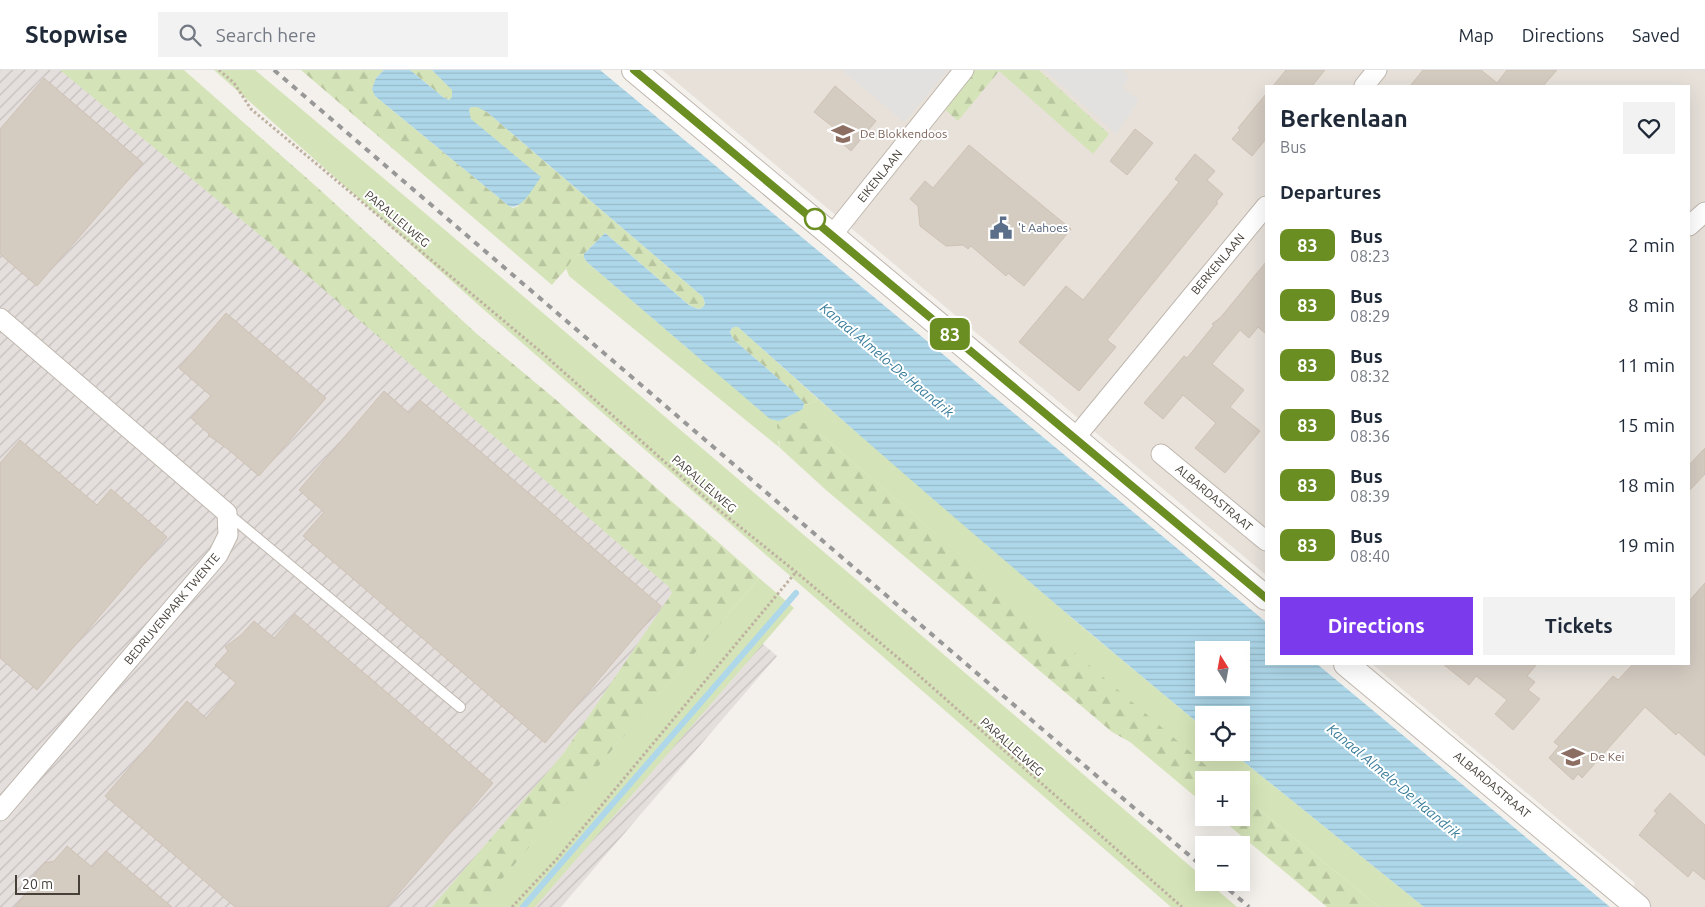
<!DOCTYPE html>
<meta charset="utf-8">
<style>
:root{--surface:#fff;--page:#f2f2f3;--text:#1f2937;--muted:#747a83;--line:#e0e1e3;--accent:#7c3aed}
body{margin:0;font-family:Ubuntu,sans-serif;background:var(--page);color:var(--text);height:100vh;display:flex;flex-direction:column;font-size:19px;white-space:nowrap}
*{box-sizing:border-box;margin:0}
p{font-size:16px;color:var(--muted)}
.icon{flex:none;width:28px;height:28px;fill:none;stroke:currentColor;stroke-width:2;stroke-linecap:round;stroke-linejoin:round}
.map{position:relative;flex:1;overflow:hidden}
.drawer{position:absolute;left:1265px;top:15px;width:425px;height:580px;display:flex;flex-direction:column;background:var(--surface);border-radius:0px;box-shadow:0 5px 20px #0002}
.drawer>*{flex:none}
.badge{padding:0 10px;border-radius:8px;font-size:18px;line-height:32px}
.needle{width:32px;rotate:349deg}
.buttons{position:absolute;left:1195px;top:571px;display:grid;gap:10px}
.buttons a{display:grid;place-items:center;width:55px;height:55px;border-radius:0px;background:var(--surface);box-shadow:0 5px 20px #0002;font-size:25px}
.scale{position:absolute;left:15px;bottom:12px;width:65px;box-sizing:border-box;padding-left:5px;border:2px solid #474039;border-top:0;font-size:14px;line-height:18px;white-space:nowrap;color:#474039;-webkit-text-stroke:4px #fff;paint-order:stroke}
.map>.badge{position:absolute;translate:-50% -50%;box-shadow:0 0 0 2px #fff}
h2{padding:0 15px;font-size:19px;line-height:45px}
.round{display:grid;place-items:center;flex:none;width:52px;height:52px;border-radius:0px;background:var(--page)}
.overview{display:flex;align-items:center;justify-content:space-between;height:85px;padding:0 15px}
h1{font-size:24px;font-weight:700;line-height:38px}
.button{display:flex;gap:10px;margin-top:auto;padding:10px 15px}
.button a{flex:1;height:58px;border-radius:0px;background:var(--accent);color:#fff;font-size:20px;font-weight:700;line-height:58px;text-align:center}
.button a+a{background:var(--page);color:var(--text)}
ul{padding:0;list-style:none}
li{display:flex;align-items:center;gap:15px;height:60px;padding:0 15px}
li div{flex:1}
li b{display:block;font-size:19px}
li em{font-style:normal}
li .badge{min-width:55px;font-weight:700;text-align:center}
header{display:flex;align-items:center;gap:30px;box-sizing:border-box;height:70px;padding:0 25px;background:var(--surface);border-bottom:1px solid var(--line)}
header strong{font-size:24px}
nav{display:flex;gap:28px;margin-inline-start:auto;font-size:18px}
.search{width:350px;height:45px;background:var(--page);display:flex;align-items:center;gap:12px;box-sizing:border-box;padding:0 18px;border-radius:0px;color:var(--muted);font-size:19px}
.map>svg:first-child{display:block}
.residential{fill:#e7e1da}
.industrial{fill:url(#industrial-furrows)}
.green{fill:#d5e4b8}
.forest{fill:url(#forest-firs)}
.parking{fill:#e3e1df}
.water{fill:url(#water-rules);fill-rule:evenodd}
.lines{fill:none;stroke-linecap:round;stroke-linejoin:round}
.stream{stroke:#aed8ea;stroke-width:6}
.building{fill:#d4cbc1;stroke:#cfc2b5}
.service-casing{stroke:#bfb7ae;stroke-width:12}
.minor-casing{stroke:#bfb7ae;stroke-width:21}
.tertiary-casing{stroke:#bfb7ae;stroke-width:26}
.path{stroke:#bfb1a1;stroke-width:3;stroke-dasharray:2.5 2.5;stroke-linecap:butt}
.service{stroke:#fff;stroke-width:10}
.minor{stroke:#fff;stroke-width:19}
.tertiary{stroke:#fff;stroke-width:24}
.rail{stroke:#989898;stroke-width:4;stroke-dasharray:6 6;stroke-linecap:butt}
.line-casing{stroke:#fff;stroke-width:11}
.line{stroke:#6b8e23;stroke-width:8}
.stop-dot{fill:#fff;stroke:#6b8e23;stroke-width:2.5}
.labels{text-anchor:middle;stroke-width:4;stroke-linejoin:round;paint-order:stroke}
.education-label{font-size:12px;fill:#785e54;stroke:#fff;text-anchor:start}
.street-label{font-size:12px;fill:#474039;stroke:#fff}
.service-label{font-size:12px;fill:#4e5e75;stroke:#fff;text-anchor:start}
.water-label{font-size:14px;font-style:italic;fill:#397c9a;stroke:#fff}
</style>
<header>
<strong>Stopwise</strong>
<div class="search"><svg class="icon" aria-label="search" viewBox="0 0 24 24"><circle cx="10" cy="10" r="6"/><path d="M15 15l6 6"/></svg>Search here</div>
<nav><a>Map</a><a>Directions</a><a>Saved</a></nav>
</header>
<div class="map">
<svg width="1705" height="837" viewBox="0 0 1705 837">
<defs>
<pattern id="industrial-furrows" width="10" height="10" patternUnits="userSpaceOnUse" patternTransform="scale(1.25)"><rect width="10" height="10" fill="#e4dfdc"/><path d="M-1 1l2-2M0 10L10 0M9 11l2-2" fill="none" stroke="#c5c0be"/></pattern>
<pattern id="forest-firs" width="22" height="20" patternUnits="userSpaceOnUse" patternTransform="scale(1.25)"><rect width="22" height="20" fill="#d5e4b8"/><path d="M5 1l3.5 6h-7zM16 11l3.5 6h-7z" fill="#b8c59f"/></pattern>
<pattern id="water-rules" width="6" height="5" patternUnits="userSpaceOnUse" patternTransform="scale(1.25)"><rect width="6" height="5" fill="#aed8ea"/><path d="M0 2.5h6" fill="none" stroke="#97bac9"/></pattern>
</defs>
<rect width="100%" height="100%" fill="#f4f0eb"/>
<!-- residential -->
<path class="residential" d="M662,0H1705V837H1626L1635,813L1372,594H1689V16H1266V505Z"/>
<!-- industrial -->
<path class="industrial" d="M0,0H86L777,586L561,837H0Z"/>
<!-- green -->
<g class="green">
<path d="M214,0H255L483,192L858,511L1204,808V812L1209,813L1237,837H1171L483,239Z"/>
<path d="M584,184V188L588,193L704,292L803,339L804,335L816,331L817,328L1086,560L1204,658V682L1233,683L1424,837H1379L1241,725V710H1223L1210,700L819,363L778,371L780,378L569,206L566,198C570,189 575,185 584,184Z"/>
<path d="M759,508L794,538L535,837H478Z"/>
</g>
<!-- forest -->
<g class="forest">
<path d="M60,0H184L318,118L477,264L555,329L759,508L478,837H432L563,684L672,523L669,517L272,175Z"/>
<path d="M301,0H384L376,8L375,26L509,136L513,138L519,136L469,45V40L471,37L477,36L487,42L703,227L705,235L702,238L698,239L689,235L605,163L584,184C573,185 572,190 566,199C562,204 556,209 552,215Z"/>
<path d="M410,0H432L453,20L452,27L450,30L443,27Z"/>
<path d="M974,0H1039L1109,64L1093,84L999,1L958,51L942,37Z"/>
<path d="M734,257H738L817,328L816,331L804,335L795,323L734,270L730,263L731,259Z"/>
<path d="M779,351L805,353L819,363L1223,710H1204V734L1130,672L1112,662L826,420L780,378L777,355Z"/>
<path d="M1241,725L1379,837H1327L1220,748H1241Z"/>
</g>
<!-- parking -->
<g class="parking">
<path d="M842,0H948L904,52Z"/>
<path d="M1045,0H1122L1129,6L1123,18L1139,30L1116,64Z"/>
</g>
<!-- water -->
<path class="water" d="M384,0H410L443,27L449,30L452,27V20L432,0H600L1266,552V594H1317L1610,837H1424L1233,683L1241,682V645H1204V658C1046,527 890,394 738,257H734L731,259L730,263L734,270L795,323L804,333L803,339L779,351L770,349L588,193L584,188V184L605,163L689,235L698,239L702,238L705,234L703,227L487,42L477,37H471L469,40L471,49L541,107C534,116 522,141 509,136L375,26L372,19L376,8ZM1204,580H1241V618H1204Z"/>
<g class="lines">
<!-- stream -->
<path class="stream" d="M523,837L796,523"/>
</g>
<!-- building -->
<g class="building">
<path d="M1286,0H1325L1312,16H1273Z"/>
<path d="M1423,0H1481L1497,13L1507,0H1557L1543,16H1410Z"/>
<path d="M44,8L143,93L37,216L0,184V59Z"/>
<path d="M835,16L876,51L851,81L834,66L838,61L814,42Z"/>
<path d="M1266,24V69L1252,86L1232,69L1240,60L1238,58Z"/>
<path d="M1135,59L1153,73L1127,105L1110,91Z"/>
<path d="M969,75L1071,159L1024,216L1008,203L1006,206L971,176L968,179L963,175L946,176L920,156L918,136L910,129L925,111L933,118Z"/>
<path d="M1195,84L1215,101L1207,110L1223,124L1216,132L1218,133L1107,270L1116,277L1079,321L1019,272L1066,216L1083,230L1179,112L1175,109Z"/>
<path d="M1266,192V264L1258,257L1249,268L1240,260L1212,294L1244,320L1230,337L1260,361L1225,403L1195,378L1216,353L1183,325L1163,349L1144,333L1184,286L1187,288L1214,255L1212,254L1221,247Z"/>
<path d="M226,243L326,328L259,406L229,380L208,365L209,364L191,348L211,326L179,298Z"/>
<path d="M384,321L409,343L420,330L661,536L545,673L303,466L324,442L299,420Z"/>
<path d="M20,370L97,435L111,419L167,467L37,620L0,588V393Z"/>
<path d="M1705,378V404L1689,421V395Z"/>
<path d="M1705,513V686L1678,662L1676,665L1645,637L1582,708L1578,704L1573,710L1549,688L1559,676L1554,672L1613,606L1618,610L1633,594H1689V531Z"/>
<path d="M295,544L493,713L387,837H235L105,726L187,631L206,648L236,613L215,595L228,581L225,577L241,565L254,551L274,568Z"/>
<path d="M1443,594H1537L1527,606L1535,612L1528,620L1540,629L1513,660L1495,644L1507,630L1476,606L1469,615Z"/>
<path d="M1670,723L1705,755V810L1693,800L1688,807L1639,765L1657,743L1654,741Z"/>
<path d="M67,776L92,797L106,781L172,837H15L30,819L32,808L44,793L54,791Z"/>
</g>
<g class="lines">
<defs>
<path id="service" d="M227,443L460,637"/>
<g id="minor">
<path d="M1364,16L1377,0"/>
<path d="M1689,156L1705,142"/>
<path d="M833,164L964,0"/>
<path d="M0,248L227,443L228,465L218,485L0,741"/>
<path d="M1075,368L1266,136"/>
<path d="M1161,384L1266,471"/>
</g>
<g id="tertiary">
<path d="M634,0L1266,528"/>
<path d="M1346,594L1638,837"/>
</g>
</defs>
<!-- service casing -->
<use href="#service" class="service-casing"/>
<!-- minor casing -->
<use href="#minor" class="minor-casing"/>
<!-- tertiary casing -->
<use href="#tertiary" class="tertiary-casing"/>
<!-- path -->
<g class="path">
<path d="M219,0L234,13L251,39L541,282L719,440L796,502L916,603L1182,837"/>
<path d="M512,837L556,790L796,502"/>
</g>
<!-- service -->
<use href="#service" class="service"/>
<!-- minor -->
<use href="#minor" class="minor"/>
<!-- tertiary -->
<use href="#tertiary" class="tertiary"/>
<!-- rail -->
<g class="rail">
<path d="M274,0L1204,798"/>
<path d="M1220,812L1249,837"/>
</g>
</g>
<g class="lines">
<defs>
<path id="line" d="M634,0L1266,528"/>
</defs>
<!-- line casing -->
<use href="#line" class="line-casing"/>
<!-- line -->
<use href="#line" class="line"/>
</g>
<!-- icons -->
<defs>
<symbol id="school-bare" viewBox="-9 -9 18 18"><path d="M0-5L7-2L0 1L-7-2ZM-4 1L0 2.5L4 1V4Q0 6-4 4Z" fill="#8d6e63" stroke="#fff" stroke-width="2.5" paint-order="stroke"/></symbol>
<symbol id="civic-bare" viewBox="-9 -9 18 18"><path d="M-.6-6.5H3V-4.5H.6V-3L4-1V1h2V6H-6V1h2V-1L-.6-3ZM-1.2 2.5V6h2.4V2.5Z" fill="#5c6f8a" stroke="#fff" stroke-width="2.5" paint-order="stroke"/></symbol>
</defs>
<g fill-rule="evenodd">
<use href="#school-bare" x="827" y="48" width="32" height="32"/>
<use href="#civic-bare" x="985" y="142" width="32" height="32"/>
<use href="#school-bare" x="1557" y="671" width="32" height="32"/>
</g>
<!-- markers -->
<circle class="stop-dot" cx="815" cy="149" r="10"/>
<g class="labels">
<!-- education labels -->
<g class="education-label">
<text x="860" y="68">De Blokkendoos</text>
<text x="1590" y="691">De Kei</text>
</g>
<!-- street labels -->
<g class="street-label">
<text transform="translate(880 106) rotate(-51)" y="4">EIKENLAAN</text>
<text transform="translate(397 149) rotate(40)" y="4">PARALLELWEG</text>
<text transform="translate(1218 194) rotate(-50)" y="4">BERKENLAAN</text>
<text transform="translate(704 414) rotate(41)" y="4">PARALLELWEG</text>
<text transform="translate(1214 428) rotate(40)" y="4">ALBARDASTRAAT</text>
<text transform="translate(172 539) rotate(-50)" y="4">BEDRIJVENPARK TWENTE</text>
<text transform="translate(1012 677) rotate(42)" y="4">PARALLELWEG</text>
<text transform="translate(1492 715) rotate(40)" y="4">ALBARDASTRAAT</text>
</g>
<!-- service labels -->
<g class="service-label">
<text x="1018" y="162">'t Aahoes</text>
</g>
<!-- water labels -->
<g class="water-label">
<text transform="translate(887 290) rotate(40)" y="5">Kanaal Almelo-De Haandrik</text>
<text transform="translate(1394 711) rotate(40)" y="5">Kanaal Almelo-De Haandrik</text>
</g>
</g>
</svg>
<div class="buttons">
<a><svg class="needle" viewBox="-14 -14 28 28"><path d="M0-13l5 13h-10z" fill="#e53935"/><path d="M0 13l5-13h-10z" fill="#747a83"/></svg></a>
<a><svg class="icon" aria-label="locate" viewBox="0 0 24 24"><circle cx="12" cy="12" r="6"/><path d="M12 2v4M12 18v4M2 12h4M18 12h4"/></svg></a>
<a>+</a>
<a>−</a>
</div>
<div class="scale">20 m</div>
<b class="badge" style="left:950px;top:264px;background:#6b8e23;color:#fff">83</b>
<section class="drawer">
<div class="overview"><div><h1>Berkenlaan</h1><p>Bus</p></div><a class="round"><svg class="icon" aria-label="heart" viewBox="0 0 24 24"><path d="M12 20l-8-8c-3-5 5-10 8-4 3-6 11-1 8 4z"/></svg></a></div>
<h2>Departures</h2>
<ul>
<li><span class="badge" style="background:#6b8e23;color:#fff">83</span><div><b>Bus</b><p>08:23</p></div><em>2 min</em></li>
<li><span class="badge" style="background:#6b8e23;color:#fff">83</span><div><b>Bus</b><p>08:29</p></div><em>8 min</em></li>
<li><span class="badge" style="background:#6b8e23;color:#fff">83</span><div><b>Bus</b><p>08:32</p></div><em>11 min</em></li>
<li><span class="badge" style="background:#6b8e23;color:#fff">83</span><div><b>Bus</b><p>08:36</p></div><em>15 min</em></li>
<li><span class="badge" style="background:#6b8e23;color:#fff">83</span><div><b>Bus</b><p>08:39</p></div><em>18 min</em></li>
<li><span class="badge" style="background:#6b8e23;color:#fff">83</span><div><b>Bus</b><p>08:40</p></div><em>19 min</em></li>
</ul>
<div class="button"><a>Directions</a><a>Tickets</a></div>
</section>
</div>
